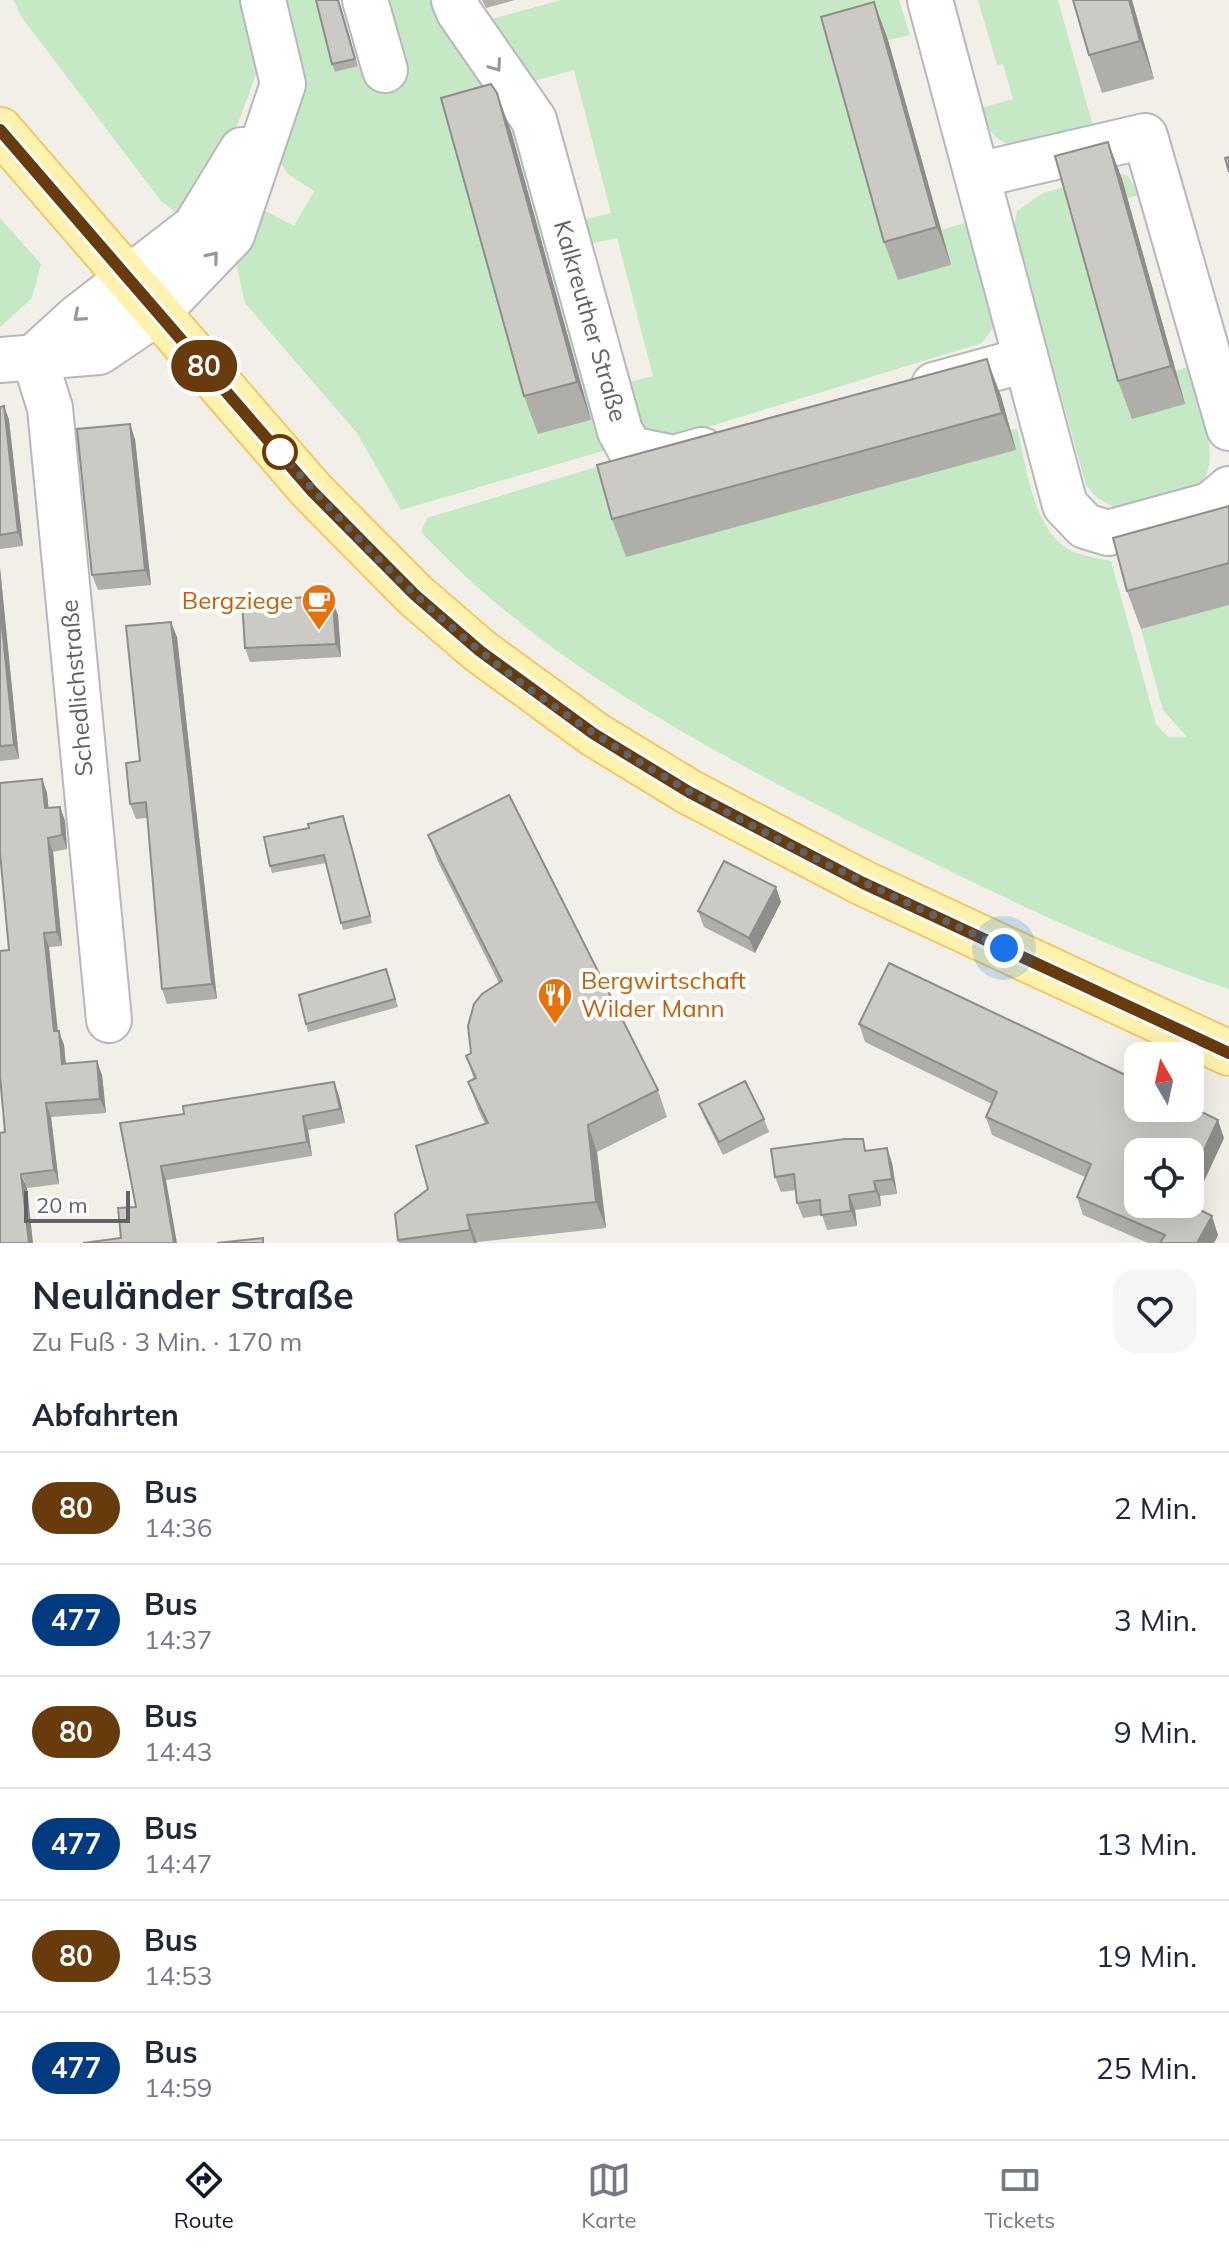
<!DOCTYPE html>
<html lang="de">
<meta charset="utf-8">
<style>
:root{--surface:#fff;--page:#f6f6f7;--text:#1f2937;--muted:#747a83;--line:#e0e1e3;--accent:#111827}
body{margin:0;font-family:Mulish,sans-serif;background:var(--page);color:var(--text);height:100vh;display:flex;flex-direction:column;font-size:30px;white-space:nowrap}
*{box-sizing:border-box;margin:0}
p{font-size:26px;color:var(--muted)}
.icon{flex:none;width:44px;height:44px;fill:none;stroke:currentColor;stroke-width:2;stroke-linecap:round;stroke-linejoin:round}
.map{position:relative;height:1243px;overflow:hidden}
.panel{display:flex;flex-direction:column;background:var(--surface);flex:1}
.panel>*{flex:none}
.badge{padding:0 16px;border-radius:26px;font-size:28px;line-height:52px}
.needle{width:52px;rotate:351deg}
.tools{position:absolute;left:1124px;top:1042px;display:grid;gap:16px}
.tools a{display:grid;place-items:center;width:80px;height:80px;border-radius:16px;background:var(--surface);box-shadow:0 8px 32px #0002;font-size:40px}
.scale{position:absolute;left:24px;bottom:20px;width:106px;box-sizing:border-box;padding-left:8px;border:4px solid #5f6368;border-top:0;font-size:22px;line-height:28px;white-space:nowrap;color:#5f6368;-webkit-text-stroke:6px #fff;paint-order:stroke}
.you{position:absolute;width:40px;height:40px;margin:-20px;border:6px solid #fff;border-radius:50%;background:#1a73e8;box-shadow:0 0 0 12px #1a73e833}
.map>.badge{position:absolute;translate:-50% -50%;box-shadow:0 0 0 4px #fff}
h2{padding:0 32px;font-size:30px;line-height:72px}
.round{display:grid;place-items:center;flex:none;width:84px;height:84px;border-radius:24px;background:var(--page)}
.headline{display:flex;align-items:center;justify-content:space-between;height:136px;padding:0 32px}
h1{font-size:38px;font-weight:700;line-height:60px}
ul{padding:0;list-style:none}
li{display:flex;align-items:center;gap:24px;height:112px;padding:0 32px;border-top:2px solid var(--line)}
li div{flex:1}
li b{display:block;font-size:30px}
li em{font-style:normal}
li .badge{min-width:88px;font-weight:700;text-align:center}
.tab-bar{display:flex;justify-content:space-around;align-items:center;height:112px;border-top:2px solid var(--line);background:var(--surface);font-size:22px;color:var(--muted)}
.tab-bar a{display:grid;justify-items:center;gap:4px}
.tab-bar .on{color:var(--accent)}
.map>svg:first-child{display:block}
.green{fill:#c5e8c5}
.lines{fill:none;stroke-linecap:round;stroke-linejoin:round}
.minor-casing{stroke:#b5b8bc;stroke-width:48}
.major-casing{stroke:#f2c960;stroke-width:48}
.minor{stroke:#fff;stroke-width:44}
.major{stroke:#fff2af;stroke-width:44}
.wall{fill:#afaea9}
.shaded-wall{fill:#8f8d8a}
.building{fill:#cccac5;stroke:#8f8d8a;stroke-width:2}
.oneway{stroke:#979a9d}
.line-casing{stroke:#fff;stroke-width:18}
.line{stroke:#683b0c;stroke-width:12}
.walk{stroke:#5f6368;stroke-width:8;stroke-dasharray:0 14.4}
.stop-dot{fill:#fff;stroke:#683b0c;stroke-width:4}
.labels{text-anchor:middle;stroke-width:8;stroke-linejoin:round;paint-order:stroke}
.street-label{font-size:24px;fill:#5f6368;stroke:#fff}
.food-label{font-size:24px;fill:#c56008;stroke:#fff;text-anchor:end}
</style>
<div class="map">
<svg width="1229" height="1243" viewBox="0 0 1229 1243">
<rect width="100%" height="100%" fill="#f1efe8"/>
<!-- green -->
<g class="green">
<path d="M14,0H247L259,66L224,161L182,217L161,201L20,15Z"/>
<path d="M284,0H317L335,72L362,65L373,0H447L533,142L517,148L508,121L455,136L539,434L591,420L583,390L599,386L616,447L401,510L357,433L245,303L236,263L264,210L294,226L314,191L289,175L280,162Z"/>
<path d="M561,0H899L910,35L888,40L898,279L951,265L941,230L968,222L994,326L982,343L675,437L639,429L614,386L653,376L617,238L581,246L575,222L611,213L574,70L516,86L474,24Z"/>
<path d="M978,0H1058L1094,130C1050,140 996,170 981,108L1013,99L1003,64L997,65Z"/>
<path d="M1114,172L1128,176L1139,195L1127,198L1122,180L1175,371L1188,367C1196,397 1226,464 1198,485L1115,508L1096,497L1086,485L1014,228L1017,211L1043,193Z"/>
<path d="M0,218L41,264L32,298L0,327Z"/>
<path d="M1017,429C1027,466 1032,527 1068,549C1081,556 1097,558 1111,561L1156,724L1168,737H1187L1163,710L1141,629L1229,605V989C1108,949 993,893 879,836C716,754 547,667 421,532L427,518L619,460Z"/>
</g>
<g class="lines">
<defs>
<g id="minor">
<path d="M365,0L385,70"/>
<path d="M454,0L459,12L534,120L620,431L630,449L674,458L702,450"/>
<path d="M930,0L1065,505L1085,526L1108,533L1210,505L1229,489"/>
<path d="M978,175L1145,136L1229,428"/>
<path d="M34,357L50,408L109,1020"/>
<path d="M34,357L78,317L195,227L242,150"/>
<path d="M0,360L99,352L158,312L232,235L283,84L263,0"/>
<path d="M934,385L1025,360"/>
</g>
<path id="major" d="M0,130L312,491L415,595L480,651L594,734L689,792L863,883L1229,1053"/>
</defs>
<!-- minor casing -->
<use href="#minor" class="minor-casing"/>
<!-- major casing -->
<use href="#major" class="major-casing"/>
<!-- minor -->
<use href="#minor" class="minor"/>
<!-- major -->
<use href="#major" class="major"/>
</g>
<!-- wall -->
<g class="wall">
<path d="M482,0H515L486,8Z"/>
<path d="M1132,0L1154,79L1102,93L1089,55Z"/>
<path d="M874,2L888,40L951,265L898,280L884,242Z"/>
<path d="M341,7L358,66L335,72L332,64Z"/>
<path d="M511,131L591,420L538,434L524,396Z"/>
<path d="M1108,142L1122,179L1185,404L1132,419L1118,381Z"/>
<path d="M1001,396L1016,450L626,557L612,519Z"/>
<path d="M4,406L9,420L23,546L0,549V407Z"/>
<path d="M135,439L151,585L98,590L92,575Z"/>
<path d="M1229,506V605L1141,629L1127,591Z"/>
<path d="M0,568L19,759L0,761Z"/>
<path d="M328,602L338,615L341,657L250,662L245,648Z"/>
<path d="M177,637L217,999L167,1004L162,989L147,818L136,819L130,804L140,761Z"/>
<path d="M42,779L47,793L48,808L60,807L65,821L67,849L53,852L62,946L49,947L58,1031L64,1045L66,1064L102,1075L106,1113L51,1117L59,1184L27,1188L5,1132L9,950Z"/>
<path d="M343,816L372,923L343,930L326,863L272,873L270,866L309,828Z"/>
<path d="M428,835L658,1090L667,1117L597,1152L606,1228L477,1242V1243H399L398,1240L428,1189L485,1124L478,1109L468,1082L474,1079L466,1056L471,1053L499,983L438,862Z"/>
<path d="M781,902L755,953L704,927L698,911Z"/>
<path d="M386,969L398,1007L308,1032L306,1024Z"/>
<path d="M859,1024L1224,1138L1193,1206L1218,1235L1214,1243H1148L1083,1215L1077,1197L1085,1177L992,1135L986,1117L992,1104L865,1042Z"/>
<path d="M334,1082L339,1096L345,1123L308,1130L312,1156L166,1180L121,1238L184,1114Z"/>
<path d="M699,1104L764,1119L769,1132L723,1155L704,1117Z"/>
<path d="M887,1148L892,1163L897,1194L880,1196L881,1206L855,1210L857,1226L827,1230L822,1215L803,1218L797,1203L796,1190L781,1192L775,1177L867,1150Z"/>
</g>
<!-- shaded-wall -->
<g class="shaded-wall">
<path d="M1129,0H1132L1154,79L1140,41Z"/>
<path d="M874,2L888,40L951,265L937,227Z"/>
<path d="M497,93L511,131L591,420L577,382Z"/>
<path d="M1108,142L1122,179L1185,404L1171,366Z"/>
<path d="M987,359L1001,396L1016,450L1002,413Z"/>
<path d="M4,406L9,420L23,546L18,532Z"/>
<path d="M130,424L135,439L151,585L145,570Z"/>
<path d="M0,568L19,759L14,745L0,606Z"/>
<path d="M333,602L338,615L341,657L336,644Z"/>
<path d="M171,622L177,637L217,999L212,984Z"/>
<path d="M42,779L47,793L50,822L45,808Z"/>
<path d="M60,807L65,821L67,849L62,835Z"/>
<path d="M48,838L53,852L62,946L57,932Z"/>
<path d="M776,887L781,902L755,953L749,938Z"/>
<path d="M44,933L49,947L59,1045L54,1031Z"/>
<path d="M59,1031L64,1045L67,1078L62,1064Z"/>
<path d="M97,1061L102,1075L106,1113L100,1099Z"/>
<path d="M334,1082L339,1096L345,1123L340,1109Z"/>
<path d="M46,1103L51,1117L59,1184L54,1170Z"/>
<path d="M303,1116L308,1130L312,1156L307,1142Z"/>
<path d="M1218,1120L1224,1138L1187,1217L1190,1204V1180Z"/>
<path d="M588,1125L597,1152L606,1228L596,1202Z"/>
<path d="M887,1148L892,1163L897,1194L892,1179Z"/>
<path d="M161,1166L166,1180L177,1243H174Z"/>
<path d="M21,1174L27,1188L33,1243H29Z"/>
<path d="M874,1181L880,1196L881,1206L876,1191Z"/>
<path d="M849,1195L855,1210L857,1226L851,1211Z"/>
<path d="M467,1215L477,1243H474L470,1230Z"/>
<path d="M1212,1216L1218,1235L1214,1243H1197Z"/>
</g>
<!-- building -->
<g class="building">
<path d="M316,0H338L355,59L332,64Z"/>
<path d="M1073,0H1129L1140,41L1089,55Z"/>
<path d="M874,2L937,227L884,242L821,17Z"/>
<path d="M491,84L497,93L577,382L524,396L441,98Z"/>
<path d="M1108,142L1171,366L1118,381L1055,156Z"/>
<path d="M1229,157V172L1225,158Z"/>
<path d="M987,359L1002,413L612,519L597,465Z"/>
<path d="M4,406L18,532L0,535V407Z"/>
<path d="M130,424L145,570L92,575L77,429Z"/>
<path d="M1229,506V563L1127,591L1113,538Z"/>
<path d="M326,596V602H333L336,644L245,648L242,601Z"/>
<path d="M0,606L14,745L0,746Z"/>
<path d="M171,622L212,984L162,989L146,802L130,804L126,763L140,761L126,626Z"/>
<path d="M42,779L45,808L60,807L62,835L48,838L57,932L44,933L54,1031H59L62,1064L97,1061L100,1099L46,1103L54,1170L21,1174L29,1243H0V1133L5,1132L0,1076V951L9,950L0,853V783Z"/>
<path d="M509,795L658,1090L588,1125L596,1202L467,1215L470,1230L398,1240L395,1214L428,1189L416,1146L488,1123L468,1082L476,1078L466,1056L471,1053L468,1026L474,1004L482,994L502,981L428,835Z"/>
<path d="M343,816L370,916L341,923L324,855L270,866L264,837L309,828L308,824Z"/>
<path d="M724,861L776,887L749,938L698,911Z"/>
<path d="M889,963L1138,1081V1108H1190V1106L1218,1120L1190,1180V1152H1138V1204H1189L1212,1216L1197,1243H1160L1165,1235L1077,1197L1091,1164L986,1117L997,1092L859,1024Z"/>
<path d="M386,969L395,999L306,1024L299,995Z"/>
<path d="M745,1081L764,1119L719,1142L699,1104Z"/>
<path d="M334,1082L340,1109L303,1116L307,1142L161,1166L174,1243H83L121,1238L118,1208L136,1207L120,1123L184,1114L183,1106Z"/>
<path d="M845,1139H863L865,1151L887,1148L892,1179L874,1181L876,1191L849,1195L851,1211L821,1215L820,1200L797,1203L794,1174L775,1177L771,1149Z"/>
<path d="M263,1238V1243H217Z"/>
</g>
<!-- one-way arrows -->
<defs><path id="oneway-chevron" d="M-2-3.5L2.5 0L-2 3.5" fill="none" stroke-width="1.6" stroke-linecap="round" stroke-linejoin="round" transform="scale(2)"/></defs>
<g class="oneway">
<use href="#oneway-chevron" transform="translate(496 66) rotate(55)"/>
<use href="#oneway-chevron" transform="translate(213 257) rotate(-50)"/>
<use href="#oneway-chevron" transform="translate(79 316) rotate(139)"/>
</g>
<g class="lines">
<defs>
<path id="line" d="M0,130L312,491L415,595L480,651L594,734L689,792L863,883L1229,1053"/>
</defs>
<!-- line casing -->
<use href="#line" class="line-casing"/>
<!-- line -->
<use href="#line" class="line"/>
<!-- walk -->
<path class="walk" d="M280,452L271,442C335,516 403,589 480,651C637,777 822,864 1004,948"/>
</g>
<!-- icons -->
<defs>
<symbol id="cafe-pin" viewBox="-11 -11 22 30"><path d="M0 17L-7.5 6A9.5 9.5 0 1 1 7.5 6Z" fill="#e8710a" stroke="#fff"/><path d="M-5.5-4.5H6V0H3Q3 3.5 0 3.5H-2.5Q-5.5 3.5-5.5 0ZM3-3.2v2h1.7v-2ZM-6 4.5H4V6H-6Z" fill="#fff"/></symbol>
<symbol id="restaurant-pin" viewBox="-11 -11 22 30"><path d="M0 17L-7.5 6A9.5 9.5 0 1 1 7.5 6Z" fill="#e8710a" stroke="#fff"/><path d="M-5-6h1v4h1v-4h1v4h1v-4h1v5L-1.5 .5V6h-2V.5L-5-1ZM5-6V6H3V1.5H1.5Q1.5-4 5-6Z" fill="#fff"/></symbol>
</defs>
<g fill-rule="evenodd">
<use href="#cafe-pin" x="299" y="581" width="40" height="54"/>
<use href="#restaurant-pin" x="535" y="975" width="40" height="54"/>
</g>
<!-- markers -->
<circle class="stop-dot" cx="280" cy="452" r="16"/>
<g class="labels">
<!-- street labels -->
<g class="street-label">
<text transform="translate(590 321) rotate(74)" y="8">Kalkreuther Straße</text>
<text transform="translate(77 688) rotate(-95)" y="8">Schedlichstraße</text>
</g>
<!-- food labels -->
<g class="food-label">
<text x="293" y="609">Bergziege</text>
<text x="581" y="989" text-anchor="start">Bergwirtschaft<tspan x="581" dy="28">Wilder Mann</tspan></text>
</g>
</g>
</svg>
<div class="tools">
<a><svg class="needle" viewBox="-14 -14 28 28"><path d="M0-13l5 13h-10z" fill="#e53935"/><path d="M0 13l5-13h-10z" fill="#747a83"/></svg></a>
<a><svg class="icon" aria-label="locate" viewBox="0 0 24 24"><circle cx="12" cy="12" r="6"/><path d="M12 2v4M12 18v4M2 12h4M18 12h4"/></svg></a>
</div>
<div class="scale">20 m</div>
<div class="you" style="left:1004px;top:948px"></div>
<b class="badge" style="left:204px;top:366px;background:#683b0c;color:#fff">80</b>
</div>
<section class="panel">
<div class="headline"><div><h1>Neuländer Straße</h1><p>Zu Fuß · 3 Min. · 170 m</p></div><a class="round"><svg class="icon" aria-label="heart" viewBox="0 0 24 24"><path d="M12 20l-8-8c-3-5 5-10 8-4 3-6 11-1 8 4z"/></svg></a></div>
<h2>Abfahrten</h2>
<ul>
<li><span class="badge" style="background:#683b0c;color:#fff">80</span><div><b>Bus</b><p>14:36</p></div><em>2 Min.</em></li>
<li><span class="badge" style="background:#003b80;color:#fff">477</span><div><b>Bus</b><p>14:37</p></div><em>3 Min.</em></li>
<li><span class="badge" style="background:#683b0c;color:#fff">80</span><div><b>Bus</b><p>14:43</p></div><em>9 Min.</em></li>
<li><span class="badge" style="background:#003b80;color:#fff">477</span><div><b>Bus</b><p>14:47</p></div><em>13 Min.</em></li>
<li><span class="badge" style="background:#683b0c;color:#fff">80</span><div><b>Bus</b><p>14:53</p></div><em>19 Min.</em></li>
<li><span class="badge" style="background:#003b80;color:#fff">477</span><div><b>Bus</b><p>14:59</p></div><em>25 Min.</em></li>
</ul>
</section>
<nav class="tab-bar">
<a class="on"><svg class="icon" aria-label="directions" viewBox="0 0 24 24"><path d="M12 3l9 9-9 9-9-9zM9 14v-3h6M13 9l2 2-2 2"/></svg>Route</a>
<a><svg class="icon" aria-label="map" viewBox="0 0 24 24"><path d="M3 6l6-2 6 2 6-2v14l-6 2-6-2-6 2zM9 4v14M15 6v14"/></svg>Karte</a>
<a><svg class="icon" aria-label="tickets" viewBox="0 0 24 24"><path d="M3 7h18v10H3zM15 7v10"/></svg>Tickets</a>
</nav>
